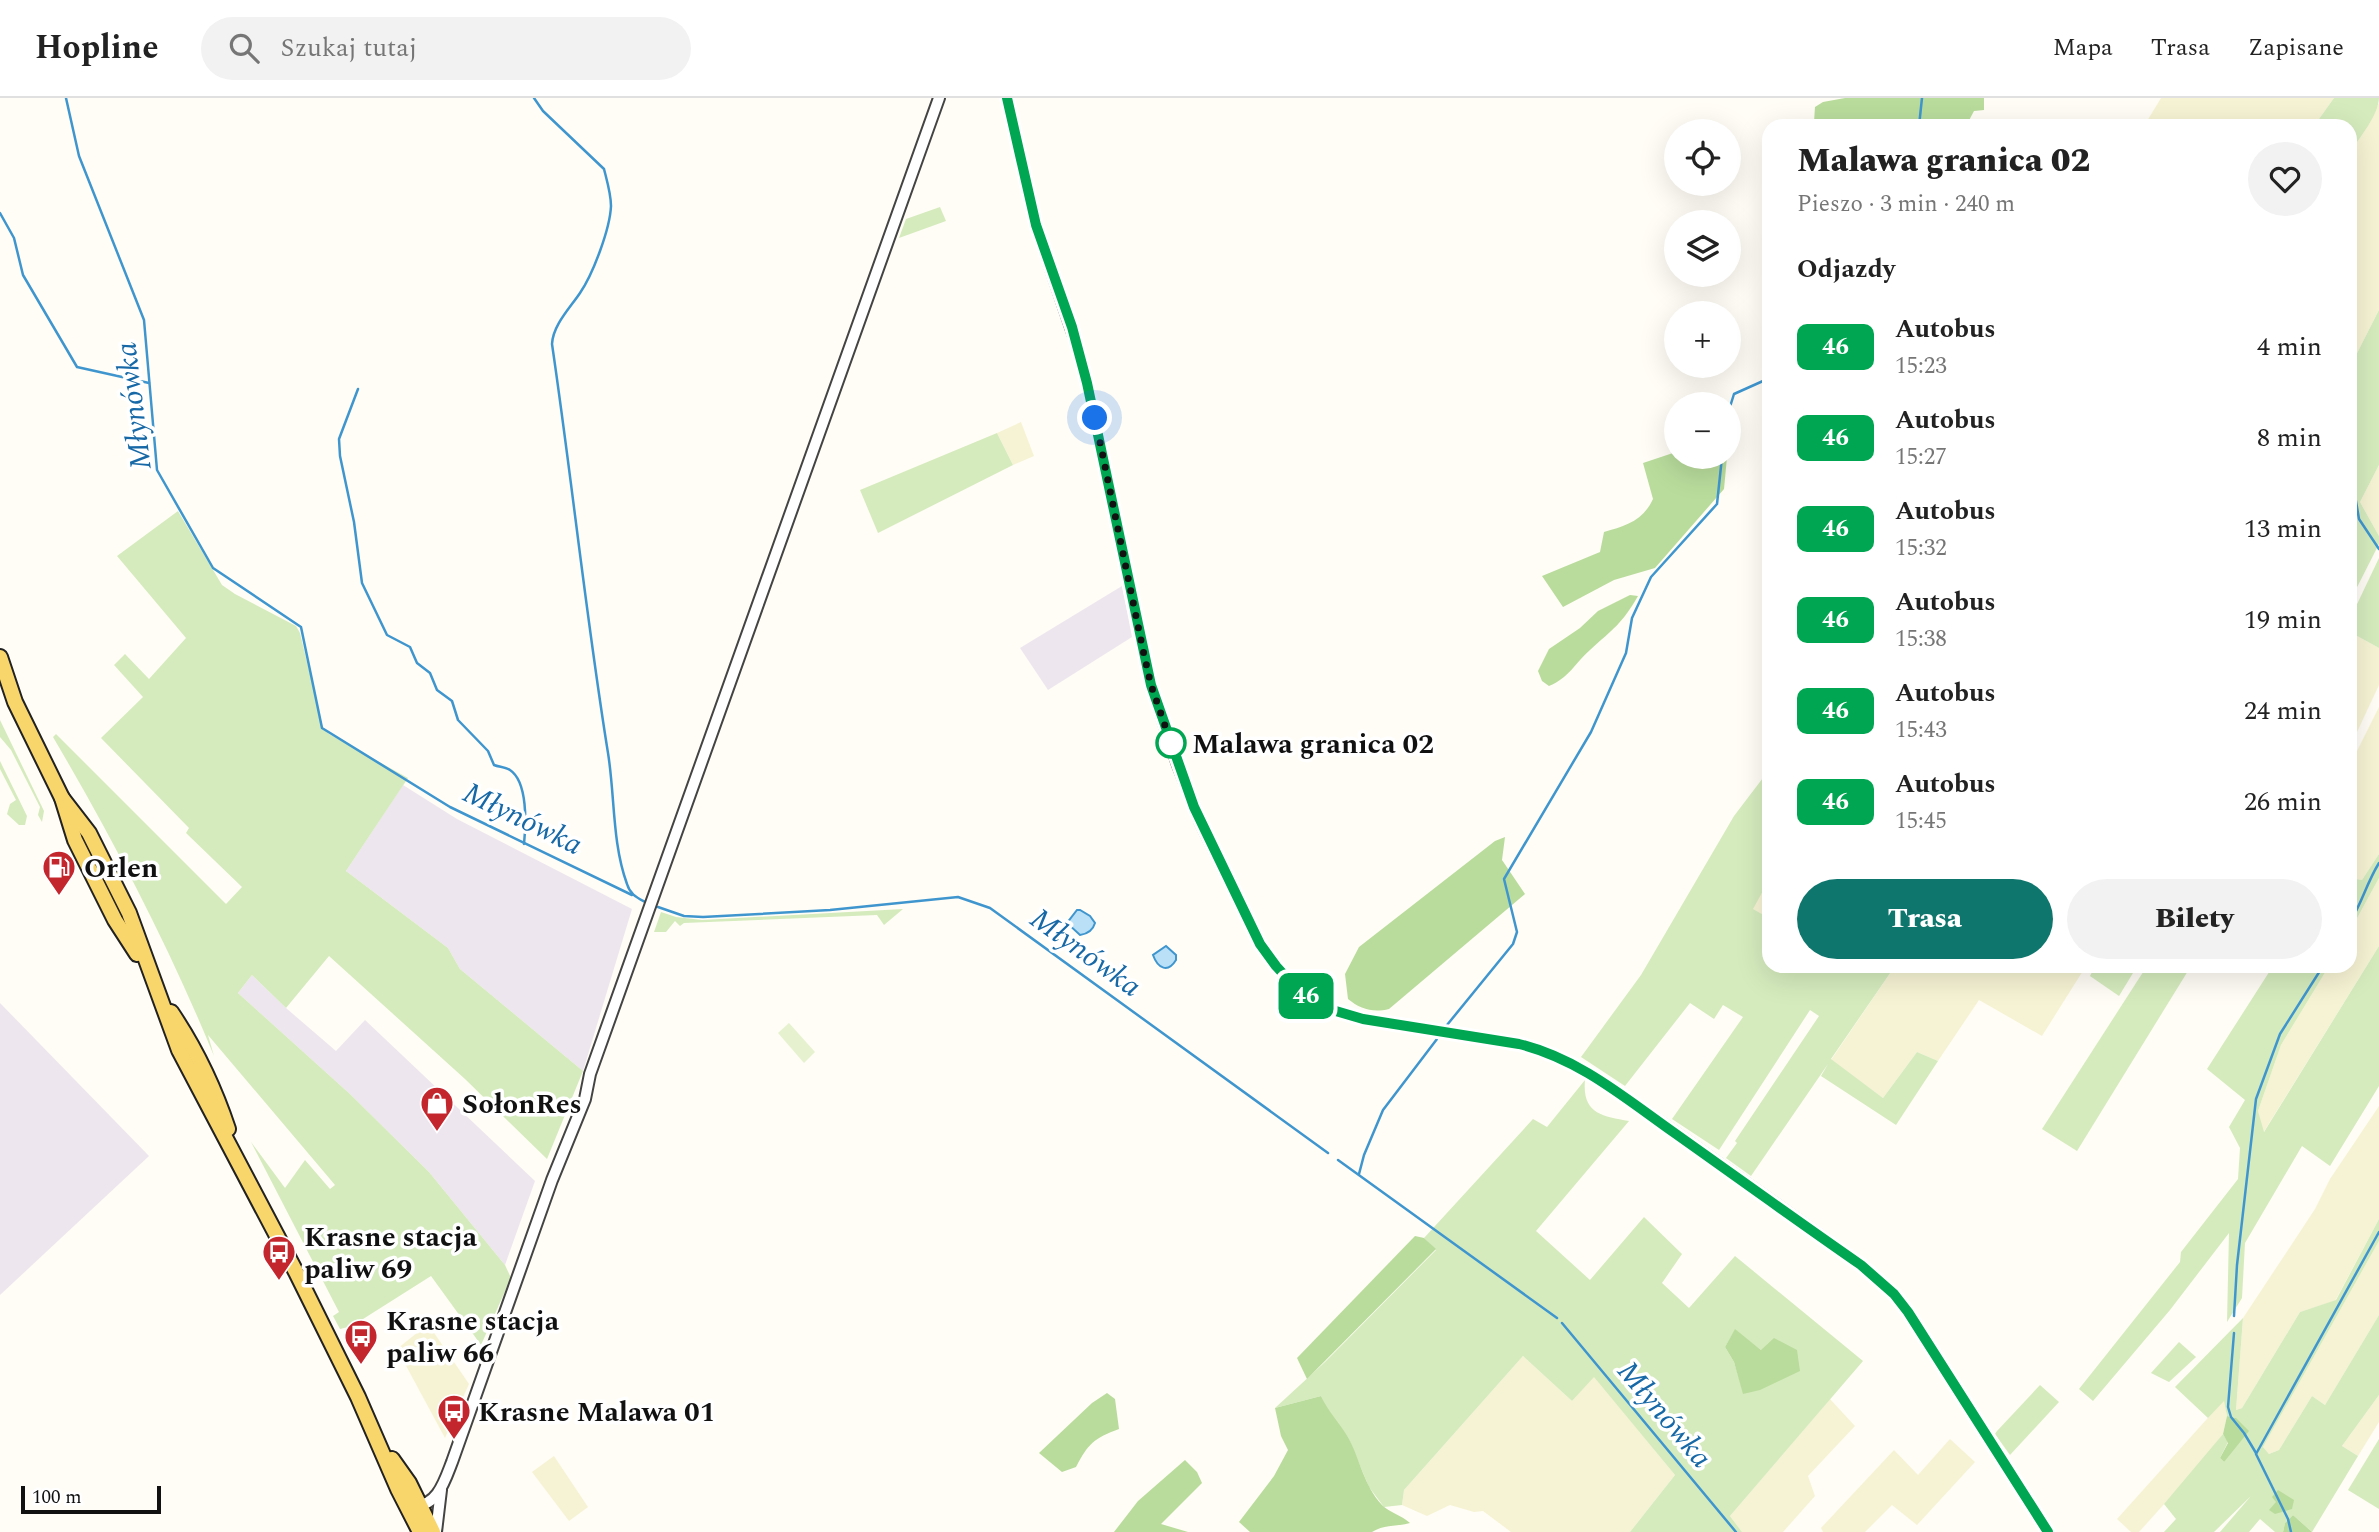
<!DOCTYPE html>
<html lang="pl">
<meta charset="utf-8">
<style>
:root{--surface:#fff;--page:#f2f2f2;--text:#222;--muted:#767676;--line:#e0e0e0;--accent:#0f766e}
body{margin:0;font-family:Spectral,serif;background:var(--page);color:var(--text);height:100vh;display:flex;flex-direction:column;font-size:26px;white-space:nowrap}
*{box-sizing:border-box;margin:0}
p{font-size:23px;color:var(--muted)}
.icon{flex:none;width:38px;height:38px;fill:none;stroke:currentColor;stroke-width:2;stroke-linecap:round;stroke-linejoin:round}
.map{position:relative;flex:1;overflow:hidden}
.sheet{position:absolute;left:1762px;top:21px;width:595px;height:854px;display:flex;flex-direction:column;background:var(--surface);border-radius:21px;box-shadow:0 7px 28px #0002}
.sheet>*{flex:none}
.badge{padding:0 14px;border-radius:10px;font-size:24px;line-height:46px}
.buttons{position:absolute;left:1664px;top:21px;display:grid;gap:14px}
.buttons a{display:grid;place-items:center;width:77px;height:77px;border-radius:50%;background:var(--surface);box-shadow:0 7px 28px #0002;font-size:35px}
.scale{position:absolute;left:21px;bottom:18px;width:140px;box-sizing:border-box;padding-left:7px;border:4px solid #111;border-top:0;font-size:19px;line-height:24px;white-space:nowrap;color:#111;-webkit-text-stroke:5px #fff;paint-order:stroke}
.you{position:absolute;width:35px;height:35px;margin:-18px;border:5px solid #fff;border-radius:50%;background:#1a73e8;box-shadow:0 0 0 10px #1a73e833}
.map>.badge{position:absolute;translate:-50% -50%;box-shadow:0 0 0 4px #fff}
h2{padding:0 35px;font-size:26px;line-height:63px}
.round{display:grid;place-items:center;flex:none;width:74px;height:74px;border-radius:37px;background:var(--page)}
.headline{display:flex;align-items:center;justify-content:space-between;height:119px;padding:0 35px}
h1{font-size:33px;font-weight:800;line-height:52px}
.button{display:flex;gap:14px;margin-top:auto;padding:14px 35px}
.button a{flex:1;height:80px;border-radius:42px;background:var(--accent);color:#fff;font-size:28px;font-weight:800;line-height:80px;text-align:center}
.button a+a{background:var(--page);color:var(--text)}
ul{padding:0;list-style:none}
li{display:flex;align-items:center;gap:21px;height:91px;padding:0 35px}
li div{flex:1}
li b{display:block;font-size:26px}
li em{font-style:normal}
li .badge{min-width:77px;font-weight:700;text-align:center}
header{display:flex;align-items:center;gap:42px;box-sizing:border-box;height:98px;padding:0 35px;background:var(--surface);border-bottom:2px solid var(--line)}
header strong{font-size:33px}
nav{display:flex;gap:38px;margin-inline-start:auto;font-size:24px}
.search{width:490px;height:63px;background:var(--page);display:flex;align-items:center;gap:18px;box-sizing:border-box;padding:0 24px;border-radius:38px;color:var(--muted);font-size:26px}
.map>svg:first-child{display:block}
.industrial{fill:#eee6ef}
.farmland{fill:#f6f3d4}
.green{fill:#d5ebbd;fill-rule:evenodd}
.forest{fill:#b9dc9c}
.pitch{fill:#e6f2cf}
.water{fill:#b9e0f7;stroke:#3f96cf;stroke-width:2}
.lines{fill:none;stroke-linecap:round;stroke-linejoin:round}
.stream{stroke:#3f96cf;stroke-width:2.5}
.tertiary-casing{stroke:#444;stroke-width:14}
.primary-casing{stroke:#222;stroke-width:18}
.tertiary{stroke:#fff;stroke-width:10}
.primary{stroke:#f9d66b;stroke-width:14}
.line-casing{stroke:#fff;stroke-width:16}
.line{stroke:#00a651;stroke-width:10}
.walk{stroke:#111;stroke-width:7;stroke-dasharray:0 12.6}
.stop-dot{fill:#fff;stroke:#00a651;stroke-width:3.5}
.labels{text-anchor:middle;stroke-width:7;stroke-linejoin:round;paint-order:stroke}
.stop-label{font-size:28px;font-weight:bold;fill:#111;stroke:#fff;text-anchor:start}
.poi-label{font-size:28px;font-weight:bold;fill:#111;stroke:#fff;text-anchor:start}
.water-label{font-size:30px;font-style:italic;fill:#1768a6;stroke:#fff}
</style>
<header>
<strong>Hopline</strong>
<div class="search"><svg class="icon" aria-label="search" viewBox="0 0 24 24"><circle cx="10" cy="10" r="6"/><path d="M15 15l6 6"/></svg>Szukaj tutaj</div>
<nav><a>Mapa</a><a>Trasa</a><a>Zapisane</a></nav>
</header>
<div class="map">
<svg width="2379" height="1434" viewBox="0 0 2379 1434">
<rect width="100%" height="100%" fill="#fffdf5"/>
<!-- industrial -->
<g class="industrial">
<path d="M1122,488L1132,539L1048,592L1020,550Z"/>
<path d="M403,687L457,721L632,811L583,973L460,871L448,850L346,773Z"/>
<path d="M252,877L286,910L336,953L365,922L535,1083L505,1167L429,1074L350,996L238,895Z"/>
<path d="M0,905L149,1058L0,1197Z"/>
</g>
<!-- farmland -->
<g class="farmland">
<path d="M2161,0H2334L2314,28H2144Z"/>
<path d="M2379,5V212L2350,269V219L2354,211L2350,169V54Z"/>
<path d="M1021,324L1034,358L1013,367L997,335Z"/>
<path d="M2379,367V438L2360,404Z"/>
<path d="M2350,534L2379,550V587L2350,649Z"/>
<path d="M2379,609V756L2362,782L2356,781L2350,804V667Z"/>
<path d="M2379,780V848L2263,1035L2258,1013L2281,947L2329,868H2350V833Z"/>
<path d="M1769,782V820L1752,811Z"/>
<path d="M1895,868H2086L2042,938L1979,902L1938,963L1917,954L1883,1000L1831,962Z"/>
<path d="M2379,1008V1121L2335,1203L2300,1214L2242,1310L2236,1312L2243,1220L2315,1111L2330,1081Z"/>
<path d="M2379,1143V1217L2325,1307L2312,1298L2279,1352L2269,1356L2263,1349Z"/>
<path d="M428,1226L469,1286L445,1340L397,1251Z"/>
<path d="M1523,1258L1572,1303L1594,1278L1675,1377L1630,1434H1511L1483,1413L1474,1414L1450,1407L1427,1418L1402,1407L1404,1392Z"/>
<path d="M2379,1297V1324L2358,1358L2342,1348Z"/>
<path d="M1830,1301L1855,1328L1808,1378L1815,1398L1783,1434H1742L1730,1418Z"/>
<path d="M2224,1302L2227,1318L2223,1336L2202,1364L2139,1434H2131L2117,1421Z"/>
<path d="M1950,1341L1975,1364L1917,1427L1892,1407L1865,1434H1823L1821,1430L1894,1352L1918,1377Z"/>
<path d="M554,1358L588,1409L569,1423L532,1374Z"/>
</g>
<!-- green -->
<g class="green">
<path d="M2334,0H2379C2378,18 2360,39 2350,54V28H2314Z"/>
<path d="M940,109L946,123L899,140L906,121Z"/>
<path d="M2379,212V367L2360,404L2379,438V446L2350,503V269Z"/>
<path d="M997,335L1013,367L878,435L860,392Z"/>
<path d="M178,413L222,487L235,496L296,528L300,535L323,630L329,636L408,680L346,773L448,850L460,871L583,973L547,1061L465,981L329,858L286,910L252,877L238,895L350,996L429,1074L505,1167L511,1180L481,1247L431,1178L352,1228L340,1231L333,1218L339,1214L251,1044L285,1090L305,1062L330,1091L335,1087L208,937L214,958C169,848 113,741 53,639L56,636L226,806L242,789L186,735L189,730L101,640L143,599L114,567L125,556L149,581L186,540L117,458Z"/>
<path d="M2379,460V550L2350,534V521Z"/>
<path d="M0,622L44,713L42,724L38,717L40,709L11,652L0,639Z"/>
<path d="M0,663L27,718L25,727H19L7,716L10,706L16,702L0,671Z"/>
<path d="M1769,672V782L1753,811L1769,820V868H1895L1831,961L1883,1000L1917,954L1938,963L1896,1027L1821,978L1828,966L1751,1078L1726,1060L1737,1045L1735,1043L1819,918L1810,912L1719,1052L1672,1021L1743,919L1723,907L1714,921L1690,905L1625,988L1581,959L1641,877L1734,718Z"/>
<path d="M2379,756V780L2350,833V804L2356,781L2362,782Z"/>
<path d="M903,811L884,827L877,817L684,825L680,828L675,823L666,834H654L661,814L676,819L702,822Z"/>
<path d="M2379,848V988L2330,1068L2302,1048L2245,1145L2242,1200L2227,1224L2229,1135L2170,1212L2093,1303L2079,1291L2180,1164L2181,1154L2238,1081L2240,1050L2229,1029L2245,1002L2207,971L2273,868H2297L2309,875L2313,868H2329L2281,947L2258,1013L2264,1034Z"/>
<path d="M2095,868H2134L2136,870L2119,898L2090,878Z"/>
<path d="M2147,868H2191L2077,1053L2042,1031Z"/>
<path d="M1585,982C1582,1015 1601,1018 1629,1023L1536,1133L1590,1182L1644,1119L1682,1156L1662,1185L1689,1210L1735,1158L1863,1263L1730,1418L1742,1434H1630L1675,1377L1594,1279L1572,1303L1523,1258L1404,1392L1402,1407L1384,1409L1369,1389L1348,1339L1329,1315L1321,1298L1275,1310L1325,1264L1436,1152L1424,1140L1533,1021L1547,1029ZM1735,1232L1761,1252L1744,1296L1734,1264L1725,1249Z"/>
<path d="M2379,1121V1143L2263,1349L2269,1356L2279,1352L2312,1298L2325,1307L2379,1217V1297L2342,1348L2358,1358L2312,1434L2293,1417L2285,1425L2283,1434H2275L2260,1421L2249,1434H2220L2251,1398L2214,1434H2164L2176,1421L2164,1406L2223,1336L2228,1344L2220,1360L2224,1364L2236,1320L2227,1318L2224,1303L2208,1320L2175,1289L2243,1220L2236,1312L2242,1310L2300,1214L2336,1202Z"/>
<path d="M2179,1244L2196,1259L2169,1284L2151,1275Z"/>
<path d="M2040,1287L2059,1304L2010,1357L1995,1336L1997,1333Z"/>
<path d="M2379,1341V1411L2348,1392Z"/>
</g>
<!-- forest -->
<g class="forest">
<path d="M1845,0H1984V12L1974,13L1966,28H1937L1934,22L1925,21L1913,24V28H1822L1814,24L1815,9L1823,4Z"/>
<path d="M1676,354V359H1727L1724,391L1655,470L1614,482L1563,509L1542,478L1600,454L1604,434C1625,428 1643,423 1653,401L1643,365Z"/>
<path d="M1630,497L1638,498C1622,526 1613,531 1590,552C1575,565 1569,580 1549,588L1542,583L1538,573L1549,551L1580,530L1598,513Z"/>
<path d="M1505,739L1502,762L1525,796L1389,911C1373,915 1360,911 1348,901L1345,876L1359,849L1495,743Z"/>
<path d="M1415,1138L1424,1140L1436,1151L1307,1281L1297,1260Z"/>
<path d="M1735,1231L1761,1252L1774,1240L1797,1252L1800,1273L1760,1292L1743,1296L1734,1264L1725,1249Z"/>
<path d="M1107,1295L1115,1301L1119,1331C1094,1340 1088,1346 1076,1369L1062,1374L1039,1355L1092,1305Z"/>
<path d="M1321,1298C1329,1315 1339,1324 1348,1339C1360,1361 1364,1388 1382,1407C1389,1414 1401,1417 1410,1425C1396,1429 1385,1426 1372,1434H1250L1239,1424L1274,1378L1288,1352L1281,1338L1275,1310Z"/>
<path d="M2227,1318L2236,1320L2249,1333L2224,1364L2220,1360L2228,1345L2223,1336Z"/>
<path d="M1185,1362L1197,1374L1202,1385L1161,1426L1188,1434H1114L1138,1403Z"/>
<path d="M2278,1392L2294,1402L2292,1411L2275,1416L2269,1412L2276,1404L2272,1399Z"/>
<path d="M2293,1417L2312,1434H2283L2285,1425Z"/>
</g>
<!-- pitch -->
<path class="pitch" d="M789,925L815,954L804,965L778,935Z"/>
<!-- water -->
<g class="water">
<path d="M1077,812H1080L1090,818L1095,825C1093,832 1087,836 1080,837L1067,825Z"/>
<path d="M1166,848L1176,857V862C1168,875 1158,871 1153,857Z"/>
</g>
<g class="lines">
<!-- stream -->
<g class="stream">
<path d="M66,0L79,58L144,222L157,372L213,470L301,529L322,630L450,709L632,797"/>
<path d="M534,0L543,13L604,71C607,83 611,96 611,108C610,131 593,176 580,195C570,210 553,227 552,246C572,382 586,519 608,655C615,698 612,745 627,786C630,796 636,799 645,804"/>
<path d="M1919,28L1922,0"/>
<path d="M0,115L14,140L23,177L77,269L149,285"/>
<path d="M358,291L339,341L340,358L354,424L362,485L387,537L410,549L417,565L430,575L437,592L452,603L458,622L488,653L494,667C499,669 506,669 510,672C528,684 526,726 524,746"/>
<path d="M1729,312L1734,296L1763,283L1769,275"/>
<path d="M2350,368L2359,421L2379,451"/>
<path d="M658,809L684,818L703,819L830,812L958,799L990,810L1328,1055"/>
<path d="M2350,824C2362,805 2367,784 2379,765"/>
<path d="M1447,927L1513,846L1517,834L1504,781L1591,634L1626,555L1632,520L1651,479L1717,406L1722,359"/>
<path d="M1338,1062L1557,1220"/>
<path d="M1359,1076L1364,1057L1383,1012L1437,941"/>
<path d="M2234,1218L2237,1167L2256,1001L2280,936L2323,868"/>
<path d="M1562,1225L1736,1434"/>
<path d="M2234,1235L2228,1309L2231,1319L2244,1335L2256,1355"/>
<path d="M2291,1434L2288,1421L2256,1356L2379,1134"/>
</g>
<defs>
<g id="tertiary">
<path d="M1007,0L1036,127L1077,247L1087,285L1151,587L1178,667L1200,723L1260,846L1276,868L1297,891L1329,911L1363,921L1519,946C1555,955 1584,971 1615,992L1861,1167L1894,1196L1908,1214L2048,1434"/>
<path d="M413,1407C437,1410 445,1382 452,1364L552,1082L585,1001L590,976L939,0"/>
<path d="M436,1434L441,1392"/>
</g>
<g id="primary">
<path d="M0,559L15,604L62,700L75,742L115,822L137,856"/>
<path d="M62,700L89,735L129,815L179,952L296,1174L358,1299L398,1391L420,1434"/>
<path d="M171,914C196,951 214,989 228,1031"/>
<path d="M392,1361L409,1385L433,1434"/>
</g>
</defs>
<!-- tertiary casing -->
<use href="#tertiary" class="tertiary-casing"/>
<!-- primary casing -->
<use href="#primary" class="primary-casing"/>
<!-- tertiary -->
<use href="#tertiary" class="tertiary"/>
<!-- primary -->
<use href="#primary" class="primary"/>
</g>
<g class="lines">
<defs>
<path id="line" d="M1007,0L1036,127L1072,229L1087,285L1151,587L1194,709L1260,846L1276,868L1297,891L1329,911L1363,921L1519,946C1580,961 1626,1001 1676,1036C1738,1080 1799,1124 1861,1167L1894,1196L1908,1214L2048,1434"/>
</defs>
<!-- line casing -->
<use href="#line" class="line-casing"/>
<!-- line -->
<use href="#line" class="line"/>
<!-- walk -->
<path class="walk" d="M1095,320L1143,552L1151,587L1171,645"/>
</g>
<!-- icons -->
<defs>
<symbol id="fuel-pin" viewBox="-11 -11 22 30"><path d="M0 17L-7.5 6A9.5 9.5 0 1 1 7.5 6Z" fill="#c4262e" stroke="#fff"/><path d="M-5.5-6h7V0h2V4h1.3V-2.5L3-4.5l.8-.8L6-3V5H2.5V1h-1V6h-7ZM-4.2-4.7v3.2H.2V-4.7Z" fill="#fff"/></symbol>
<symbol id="shop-pin" viewBox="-11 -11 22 30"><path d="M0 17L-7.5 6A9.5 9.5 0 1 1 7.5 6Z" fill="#c4262e" stroke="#fff"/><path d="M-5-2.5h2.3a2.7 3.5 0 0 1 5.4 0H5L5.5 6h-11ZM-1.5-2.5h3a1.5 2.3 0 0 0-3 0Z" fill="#fff"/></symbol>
<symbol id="bus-pin" viewBox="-11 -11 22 30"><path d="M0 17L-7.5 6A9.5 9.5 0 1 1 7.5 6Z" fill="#c4262e" stroke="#fff"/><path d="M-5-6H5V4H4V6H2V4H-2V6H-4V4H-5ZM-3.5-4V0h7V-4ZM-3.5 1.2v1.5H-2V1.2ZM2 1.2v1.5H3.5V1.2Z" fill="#fff"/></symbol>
</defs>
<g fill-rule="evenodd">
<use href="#fuel-pin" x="40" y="750" width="38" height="52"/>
<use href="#shop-pin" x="418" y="986" width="38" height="52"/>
<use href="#bus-pin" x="260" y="1135" width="38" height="52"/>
<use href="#bus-pin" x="342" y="1219" width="38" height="52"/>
<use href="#bus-pin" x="435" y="1294" width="38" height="52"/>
</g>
<!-- markers -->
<circle class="stop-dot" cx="1171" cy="645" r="14"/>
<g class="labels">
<!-- stop labels -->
<g class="stop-label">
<text x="1192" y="655">Malawa granica 02</text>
</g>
<!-- poi labels -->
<g class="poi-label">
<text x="84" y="779">Orlen</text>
<text x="462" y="1015">SołonRes</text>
<text x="304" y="1148">Krasne stacja<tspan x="304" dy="32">paliw 69</tspan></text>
<text x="386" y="1232">Krasne stacja<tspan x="386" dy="32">paliw 66</tspan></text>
<text x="478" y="1323">Krasne Malawa 01</text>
</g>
<!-- water labels -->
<g class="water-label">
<text transform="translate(133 308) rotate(-97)" y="10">Młynówka</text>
<text transform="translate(523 720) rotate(26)" y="10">Młynówka</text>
<text transform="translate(1086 854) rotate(36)" y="10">Młynówka</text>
<text transform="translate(1665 1316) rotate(50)" y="10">Młynówka</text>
</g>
</g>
</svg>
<div class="buttons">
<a><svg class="icon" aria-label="locate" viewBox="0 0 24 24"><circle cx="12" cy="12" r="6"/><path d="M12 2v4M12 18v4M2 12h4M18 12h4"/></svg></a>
<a><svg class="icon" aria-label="layers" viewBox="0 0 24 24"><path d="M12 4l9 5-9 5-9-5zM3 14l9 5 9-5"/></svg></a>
<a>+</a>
<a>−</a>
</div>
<div class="scale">100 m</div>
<div class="you" style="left:1095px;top:320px"></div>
<b class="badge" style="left:1306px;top:898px;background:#00a651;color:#fff">46</b>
<section class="sheet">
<div class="headline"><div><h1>Malawa granica 02</h1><p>Pieszo · 3 min · 240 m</p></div><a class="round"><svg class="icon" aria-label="heart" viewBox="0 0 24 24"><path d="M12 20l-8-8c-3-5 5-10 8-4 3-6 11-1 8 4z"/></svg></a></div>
<h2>Odjazdy</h2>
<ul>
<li><span class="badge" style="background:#00a651;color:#fff">46</span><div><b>Autobus</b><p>15:23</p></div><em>4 min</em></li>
<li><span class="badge" style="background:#00a651;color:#fff">46</span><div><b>Autobus</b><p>15:27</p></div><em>8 min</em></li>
<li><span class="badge" style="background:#00a651;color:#fff">46</span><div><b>Autobus</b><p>15:32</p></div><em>13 min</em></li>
<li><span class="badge" style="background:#00a651;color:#fff">46</span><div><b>Autobus</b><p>15:38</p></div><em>19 min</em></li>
<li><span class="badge" style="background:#00a651;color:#fff">46</span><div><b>Autobus</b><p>15:43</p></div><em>24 min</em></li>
<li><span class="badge" style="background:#00a651;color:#fff">46</span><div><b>Autobus</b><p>15:45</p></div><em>26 min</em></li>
</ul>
<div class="button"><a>Trasa</a><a>Bilety</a></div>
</section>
</div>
